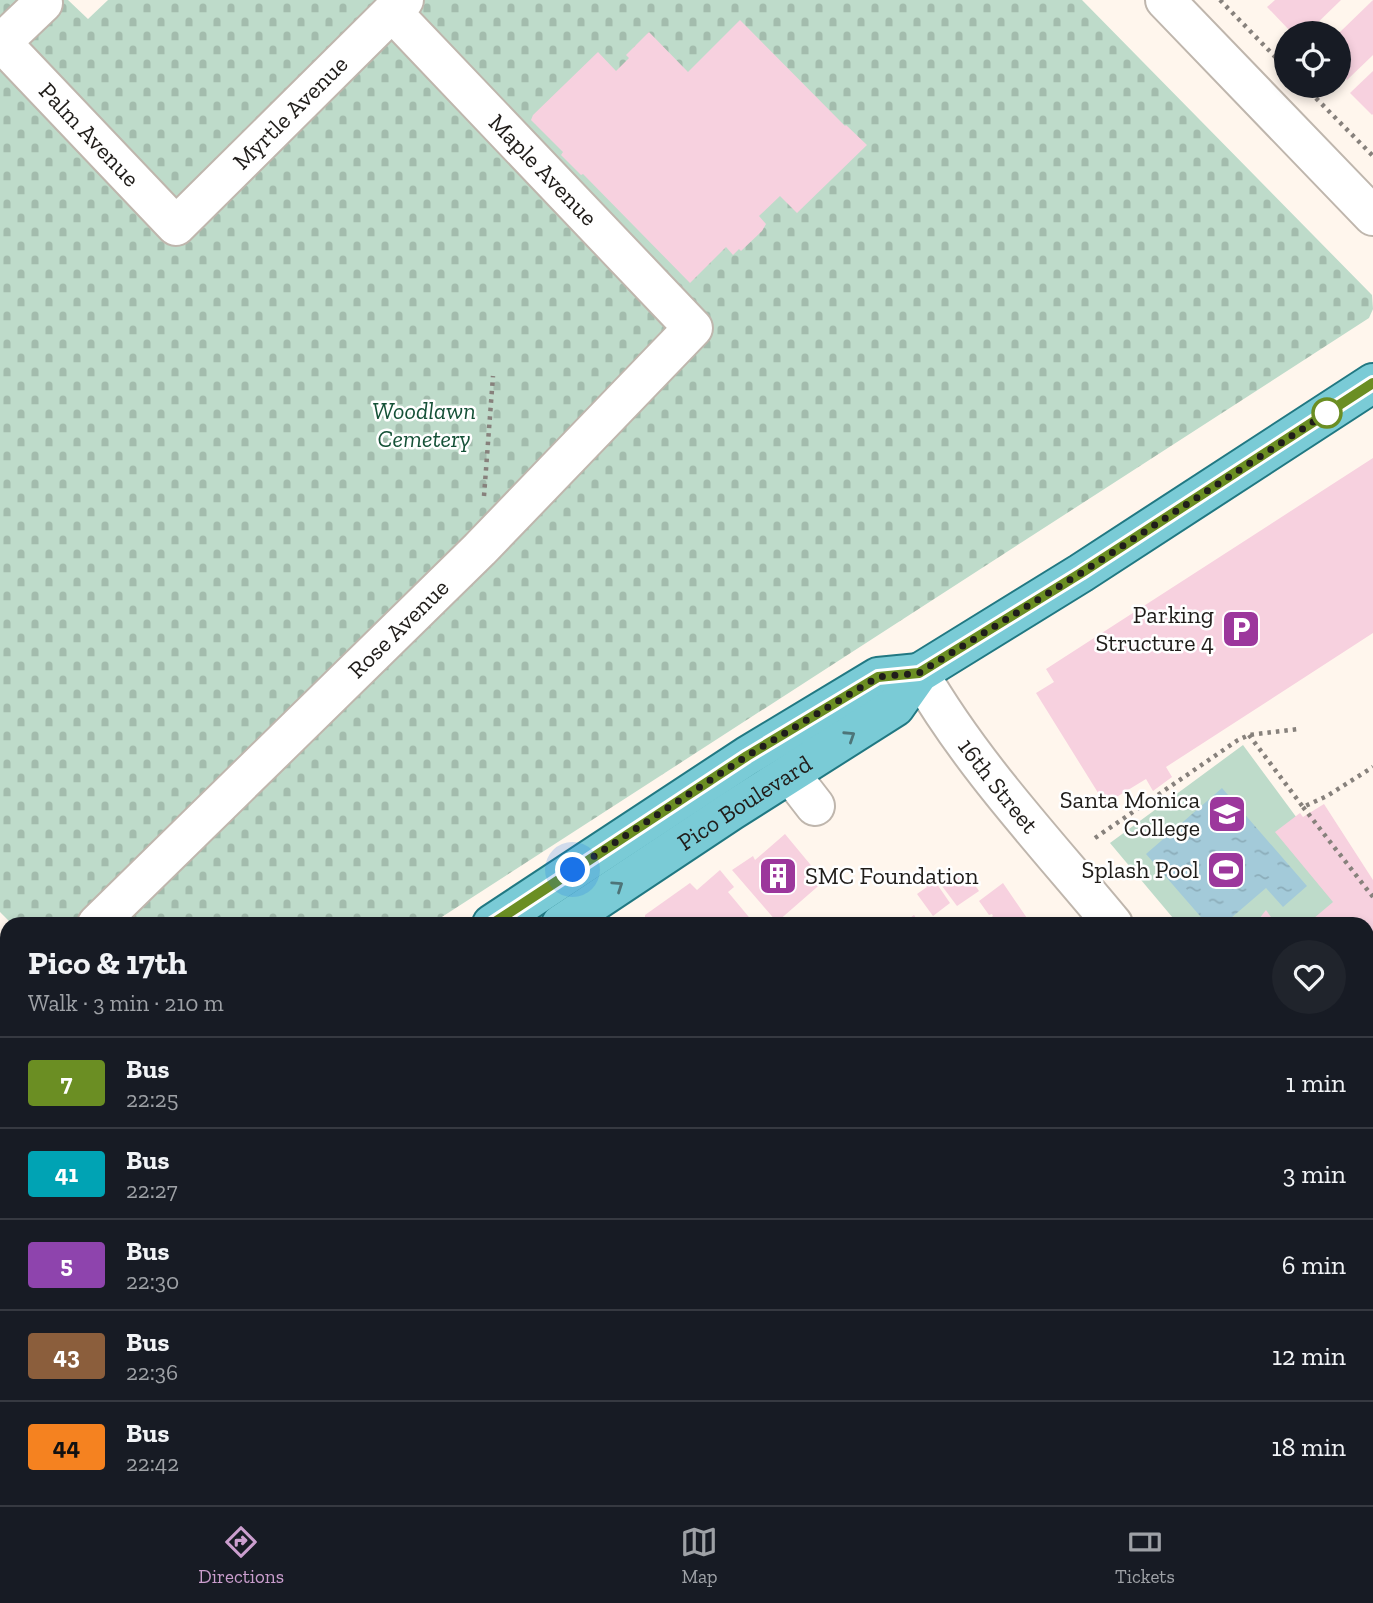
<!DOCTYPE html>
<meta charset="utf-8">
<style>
:root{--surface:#171b24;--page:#20242c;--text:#f1f3f6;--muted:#9ea1a6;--line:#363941;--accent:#cb9ece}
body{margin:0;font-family:"Zilla Slab",serif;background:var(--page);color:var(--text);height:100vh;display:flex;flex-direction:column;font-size:26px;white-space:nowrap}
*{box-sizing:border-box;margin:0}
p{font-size:23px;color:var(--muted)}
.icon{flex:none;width:38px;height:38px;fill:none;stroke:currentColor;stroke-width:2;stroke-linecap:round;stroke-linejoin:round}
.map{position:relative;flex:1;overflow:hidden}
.panel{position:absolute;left:0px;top:917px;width:1374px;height:588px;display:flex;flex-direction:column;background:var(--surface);border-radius:21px 21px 0 0;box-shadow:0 4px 10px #0003}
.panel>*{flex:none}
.badge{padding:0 14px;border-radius:5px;font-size:24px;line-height:46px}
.buttons{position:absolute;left:1274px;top:21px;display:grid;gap:14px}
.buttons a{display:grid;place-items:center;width:77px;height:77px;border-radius:50%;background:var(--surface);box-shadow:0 4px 10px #0003;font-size:35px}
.you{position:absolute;width:35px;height:35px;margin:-18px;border:5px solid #fff;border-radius:50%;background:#1a73e8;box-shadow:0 0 0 10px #1a73e833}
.map>.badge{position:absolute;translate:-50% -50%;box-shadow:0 0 0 4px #fff}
.round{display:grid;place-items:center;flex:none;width:74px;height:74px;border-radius:37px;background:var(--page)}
.head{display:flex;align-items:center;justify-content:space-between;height:119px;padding:0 28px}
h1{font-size:33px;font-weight:800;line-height:52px}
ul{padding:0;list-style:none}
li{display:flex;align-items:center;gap:21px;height:91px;padding:0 28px;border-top:2px solid var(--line)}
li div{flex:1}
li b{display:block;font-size:26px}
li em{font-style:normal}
li .badge{min-width:77px;font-weight:700;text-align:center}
.dock{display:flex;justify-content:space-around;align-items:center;height:98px;border-top:2px solid var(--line);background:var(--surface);font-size:19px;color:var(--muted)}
.dock a{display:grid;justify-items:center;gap:4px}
.dock .selected{color:var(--accent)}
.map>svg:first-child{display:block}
.cemetery{fill:url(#cemetery-stones)}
.pitch{fill:#bedbca}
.water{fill:url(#water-ripples)}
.building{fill:#f7d1df}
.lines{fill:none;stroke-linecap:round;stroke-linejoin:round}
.minor-casing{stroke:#bfb6ad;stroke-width:42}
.major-casing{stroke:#217882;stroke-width:42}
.path{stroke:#87817c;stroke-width:4.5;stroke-dasharray:3.5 5;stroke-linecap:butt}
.minor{stroke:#fff;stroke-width:38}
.major{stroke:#7acbd6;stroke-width:38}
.oneway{stroke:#4d7478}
.line-casing{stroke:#fff;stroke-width:16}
.line{stroke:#6b8e23;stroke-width:10}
.walk{stroke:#201d1a;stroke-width:7;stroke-dasharray:0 12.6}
.stop-dot{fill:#fff;stroke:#6b8e23;stroke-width:3.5}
.labels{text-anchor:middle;stroke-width:5;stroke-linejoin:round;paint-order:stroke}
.street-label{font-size:24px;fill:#201d1a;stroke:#fff}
.park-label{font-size:24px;font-style:italic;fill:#155137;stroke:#fff}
.poi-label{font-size:24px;fill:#201d1a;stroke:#fff;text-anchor:end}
</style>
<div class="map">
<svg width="1373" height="1505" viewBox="0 0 1373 1505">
<defs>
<pattern id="cemetery-stones" width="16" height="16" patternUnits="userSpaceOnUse" patternTransform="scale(1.75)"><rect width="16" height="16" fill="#bedbca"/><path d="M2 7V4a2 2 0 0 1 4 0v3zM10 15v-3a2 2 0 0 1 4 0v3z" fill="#a3bcad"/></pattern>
<pattern id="water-ripples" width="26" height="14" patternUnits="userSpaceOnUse" patternTransform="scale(1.75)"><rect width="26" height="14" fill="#a3cad9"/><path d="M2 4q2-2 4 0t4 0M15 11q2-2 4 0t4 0" fill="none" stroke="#8cadba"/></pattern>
</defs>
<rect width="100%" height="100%" fill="#fff6ed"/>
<!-- cemetery -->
<path class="cemetery" d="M0,0H68L88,19L108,0H1082L1372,295L1373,309L1369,318L431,924H12L0,912Z"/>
<!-- pitch -->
<path class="pitch" d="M1243,745L1373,921V1154L1367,1147V924H1178L1110,843Z"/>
<!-- water -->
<g class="water">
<path d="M1222,788L1307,886L1283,907L1266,888L1224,924H1207L1146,854Z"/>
<path d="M1373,977V1120L1367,1113V982Z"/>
</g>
<!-- building -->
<g class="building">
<path d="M1275,0H1341L1307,33H1292L1267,7Z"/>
<path d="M1373,0V55L1347,80L1339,71V33Z"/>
<path d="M740,20L845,126L846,125L867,145L797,213L780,196L759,216L766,224L762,231L741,251L739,249L733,255L726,247L690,283L583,174L581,175L561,155L563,152L531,120L533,115L598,52L616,71L629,58L626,55L649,32L688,72Z"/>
<path d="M1373,71V114L1372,115L1350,93Z"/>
<path d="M1373,458V633L1166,767L1172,777L1153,791L1146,779L1105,804L1036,693L1054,682L1046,669Z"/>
<path d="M1324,804L1373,880V938L1367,943V924H1307L1333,902L1275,832L1300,813L1303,817Z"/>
<path d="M785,834L824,881L777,922L732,870L753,856L755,860Z"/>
<path d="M720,870L734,887L728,892L753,922L758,918L764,924H639L645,921V915L690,883L697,890Z"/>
<path d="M928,871L950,903L933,916L917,894L927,887L920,877Z"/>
<path d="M965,871L979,891L957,906L942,886Z"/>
<path d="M1003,883L1031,924H982L993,916L992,914L989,915L979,901Z"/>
<path d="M1266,910L1276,924H1255Z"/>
<path d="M914,915L920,924H902Z"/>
<path d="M7,1133V1173L0,1178V1138Z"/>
<path d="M7,1323V1450L0,1442V1328Z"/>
<path d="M1367,1394L1373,1404V1432L1367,1436Z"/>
<path d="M1367,1488L1373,1497V1505H1348L1343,1498H1367Z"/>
<path d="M43,1498H81L83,1501L78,1505H49Z"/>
<path d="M98,1498H143L145,1501L138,1505H103Z"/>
<path d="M165,1498H216L206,1505H155Z"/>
<path d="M263,1498H284L289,1505H254Z"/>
<path d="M384,1498H470L460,1505H374Z"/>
<path d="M504,1498H507L512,1505H494Z"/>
<path d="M664,1498H696L700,1504L669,1505Z"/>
<path d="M785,1498H820L824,1504L780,1505L778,1503Z"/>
<path d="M843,1498H852L857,1505H833Z"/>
<path d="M882,1498H888L892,1505H872Z"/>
<path d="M899,1498H934L939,1505H904Z"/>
<path d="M1187,1498L1189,1501L1193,1498H1211L1216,1505H1183L1181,1503Z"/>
<path d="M1227,1498H1290L1289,1505H1232Z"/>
</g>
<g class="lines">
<defs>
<g id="minor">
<path d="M1165,0L1373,216"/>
<path id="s1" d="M1,42L176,226L404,0"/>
<path d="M0,44L43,3"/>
<path id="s2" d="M919,673C972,765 1046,843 1113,924"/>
<path d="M791,775L815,806"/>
<path id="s3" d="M97,924L480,549L693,328L392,12"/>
<path d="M0,982L7,989"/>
<path d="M0,1110L7,1105"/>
<path d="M0,1206L7,1216"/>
<path d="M1367,1224L1373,1232"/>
<path d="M593,1498L599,1505"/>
<path d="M344,1505L353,1498"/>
<path d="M1063,1505L1073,1498"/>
</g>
<g id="major">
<path d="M492,924L747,756L878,677L919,673"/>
<path id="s4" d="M561,924L731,811L895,707L919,673L1081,573L1373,383"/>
<path d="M0,1257L7,1253"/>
</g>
</defs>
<!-- minor casing -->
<use href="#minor" class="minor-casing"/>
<!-- major casing -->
<use href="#major" class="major-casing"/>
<!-- path -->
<g class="path">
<path d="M1220,0L1286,68"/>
<path d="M1304,86L1373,156"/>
<path d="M484,496L493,376"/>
<path d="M1249,735L1303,807L1327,796L1373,767"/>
<path d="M1303,807L1373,897"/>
<path d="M1095,838L1238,740L1249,735L1298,729"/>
<path d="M1367,1295L1373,1290"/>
</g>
<!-- minor -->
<use href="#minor" class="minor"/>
<!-- major -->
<use href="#major" class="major"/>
</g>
<!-- one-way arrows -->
<defs><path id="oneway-chevron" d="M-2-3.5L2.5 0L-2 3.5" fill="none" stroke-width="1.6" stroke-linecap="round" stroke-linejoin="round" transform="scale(1.75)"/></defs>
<g class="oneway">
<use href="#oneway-chevron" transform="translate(850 736) rotate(-33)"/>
<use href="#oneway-chevron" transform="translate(618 886) rotate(-34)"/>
</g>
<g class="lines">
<defs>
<path id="line" d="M492,924L747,756L878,677L919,673L1081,573L1373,383"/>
</defs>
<!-- line casing -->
<use href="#line" class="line-casing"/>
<!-- line -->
<use href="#line" class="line"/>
<!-- walk -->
<path class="walk" d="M573,870L747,756L878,677L919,673L1081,573L1327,413"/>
</g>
<!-- icons -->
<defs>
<symbol id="parking-square" viewBox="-11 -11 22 22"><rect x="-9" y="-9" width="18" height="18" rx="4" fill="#9c379c" stroke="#fff"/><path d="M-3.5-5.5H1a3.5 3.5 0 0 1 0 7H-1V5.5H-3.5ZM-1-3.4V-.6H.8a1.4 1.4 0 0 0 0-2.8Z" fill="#fff"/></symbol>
<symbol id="university-square" viewBox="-11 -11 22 22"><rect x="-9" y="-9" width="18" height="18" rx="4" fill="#9c379c" stroke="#fff"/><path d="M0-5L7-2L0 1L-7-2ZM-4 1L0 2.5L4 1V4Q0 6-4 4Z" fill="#fff"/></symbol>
<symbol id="stadium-square" viewBox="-11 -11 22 22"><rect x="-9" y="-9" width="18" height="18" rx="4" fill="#9c379c" stroke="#fff"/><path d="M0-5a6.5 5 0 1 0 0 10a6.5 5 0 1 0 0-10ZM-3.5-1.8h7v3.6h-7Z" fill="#fff"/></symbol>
<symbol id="building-square" viewBox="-11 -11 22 22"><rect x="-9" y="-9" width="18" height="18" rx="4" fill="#9c379c" stroke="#fff"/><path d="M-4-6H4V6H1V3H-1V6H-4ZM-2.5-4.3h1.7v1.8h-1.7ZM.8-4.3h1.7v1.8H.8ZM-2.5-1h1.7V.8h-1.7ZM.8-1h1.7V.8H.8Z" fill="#fff"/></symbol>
</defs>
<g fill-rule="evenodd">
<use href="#parking-square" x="1219" y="607" width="44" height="44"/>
<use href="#university-square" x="1205" y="792" width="44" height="44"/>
<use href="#stadium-square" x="1204" y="848" width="44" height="44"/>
<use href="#building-square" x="756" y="854" width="44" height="44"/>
</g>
<!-- markers -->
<circle class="stop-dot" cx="1327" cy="413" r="14"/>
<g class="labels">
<!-- street labels -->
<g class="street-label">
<text dy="8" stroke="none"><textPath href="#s1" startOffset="415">Myrtle Avenue</textPath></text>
<text dy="8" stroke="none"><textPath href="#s1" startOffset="128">Palm Avenue</textPath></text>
<text transform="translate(543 170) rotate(46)" y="8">Maple Avenue</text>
<text dy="8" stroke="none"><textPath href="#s3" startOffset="422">Rose Avenue</textPath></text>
<text dy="8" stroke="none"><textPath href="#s2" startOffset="138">16th Street</textPath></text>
<text dy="8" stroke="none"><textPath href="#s4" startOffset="220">Pico Boulevard</textPath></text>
</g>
<!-- park labels -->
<g class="park-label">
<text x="424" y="419">Woodlawn<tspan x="424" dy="28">Cemetery</tspan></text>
</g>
<!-- poi labels -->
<g class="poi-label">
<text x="1214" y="623">Parking<tspan x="1214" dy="28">Structure 4</tspan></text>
<text x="1200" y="808">Santa Monica<tspan x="1200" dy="28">College</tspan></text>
<text x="1199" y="878">Splash Pool</text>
<text x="805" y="884" text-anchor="start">SMC Foundation</text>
</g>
</g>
</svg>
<div class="buttons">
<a><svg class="icon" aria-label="locate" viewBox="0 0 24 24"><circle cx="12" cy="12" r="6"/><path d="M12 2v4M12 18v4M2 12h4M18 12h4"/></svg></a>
</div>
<div class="you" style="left:573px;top:870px"></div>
<section class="panel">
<div class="head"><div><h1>Pico &amp; 17th</h1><p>Walk · 3 min · 210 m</p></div><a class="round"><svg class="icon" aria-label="heart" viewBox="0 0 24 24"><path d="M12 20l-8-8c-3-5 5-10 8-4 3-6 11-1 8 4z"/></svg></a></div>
<ul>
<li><span class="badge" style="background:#6b8e23;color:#fff">7</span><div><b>Bus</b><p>22:25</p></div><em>1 min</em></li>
<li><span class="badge" style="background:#00a3b4;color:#fff">41</span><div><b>Bus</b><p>22:27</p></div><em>3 min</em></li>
<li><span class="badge" style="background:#8e44ad;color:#fff">5</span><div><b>Bus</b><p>22:30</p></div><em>6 min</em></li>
<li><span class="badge" style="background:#8b5e3c;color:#fff">43</span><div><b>Bus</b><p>22:36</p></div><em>12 min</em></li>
<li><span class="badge" style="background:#f58220;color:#111">44</span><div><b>Bus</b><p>22:42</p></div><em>18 min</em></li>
</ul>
</section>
</div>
<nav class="dock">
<a class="selected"><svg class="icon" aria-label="directions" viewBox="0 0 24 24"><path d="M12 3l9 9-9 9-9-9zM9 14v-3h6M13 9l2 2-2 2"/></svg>Directions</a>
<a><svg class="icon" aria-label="map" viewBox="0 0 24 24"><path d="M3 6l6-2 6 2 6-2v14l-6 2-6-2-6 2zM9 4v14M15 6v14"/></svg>Map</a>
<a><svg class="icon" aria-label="tickets" viewBox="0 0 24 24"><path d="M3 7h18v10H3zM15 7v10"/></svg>Tickets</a>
</nav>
